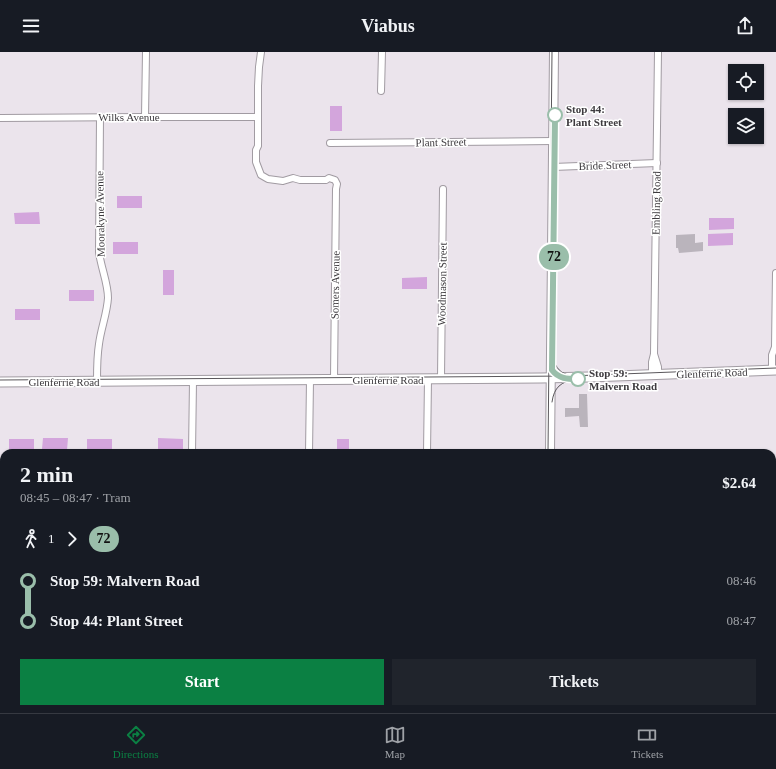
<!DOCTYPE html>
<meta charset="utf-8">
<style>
:root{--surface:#171b24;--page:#20242c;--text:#f1f3f6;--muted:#9ea1a6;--line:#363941;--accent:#0b8043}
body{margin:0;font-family:"Times New Roman",serif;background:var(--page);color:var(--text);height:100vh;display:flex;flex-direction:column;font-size:15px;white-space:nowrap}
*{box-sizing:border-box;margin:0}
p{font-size:13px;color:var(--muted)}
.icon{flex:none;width:22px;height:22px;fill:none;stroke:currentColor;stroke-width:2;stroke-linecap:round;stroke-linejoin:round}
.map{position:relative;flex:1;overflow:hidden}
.panel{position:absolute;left:0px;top:397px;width:776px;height:264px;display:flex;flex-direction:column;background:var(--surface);border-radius:12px 12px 0 0;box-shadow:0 1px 3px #0004}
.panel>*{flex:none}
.badge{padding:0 8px;border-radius:13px;font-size:14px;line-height:26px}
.fabs{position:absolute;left:728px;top:12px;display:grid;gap:8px}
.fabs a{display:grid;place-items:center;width:36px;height:36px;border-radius:0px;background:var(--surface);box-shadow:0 1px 3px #0004;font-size:20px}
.map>.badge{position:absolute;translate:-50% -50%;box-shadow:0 0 0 2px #fff}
.legs{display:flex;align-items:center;gap:6px;height:44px;padding:0 20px;font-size:13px}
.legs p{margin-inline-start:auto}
.summary{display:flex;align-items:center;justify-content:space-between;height:68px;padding:0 20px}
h1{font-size:22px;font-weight:800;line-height:30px}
.button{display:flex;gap:8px;margin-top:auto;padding:8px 20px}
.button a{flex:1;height:46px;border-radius:0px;background:var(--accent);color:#fff;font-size:16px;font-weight:800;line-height:46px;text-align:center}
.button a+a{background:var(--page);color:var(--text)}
ul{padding:0 20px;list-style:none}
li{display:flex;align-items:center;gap:14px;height:40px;font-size:15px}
li i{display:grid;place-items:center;width:6px;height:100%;margin:0 5px;background:currentColor}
li i::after{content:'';width:10px;height:10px;margin:-5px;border:3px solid;border-radius:50%;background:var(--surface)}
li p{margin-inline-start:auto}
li:first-child i{background:linear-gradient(#0000 50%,currentColor 0)}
li:last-child i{background:linear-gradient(currentColor 50%,#0000 0)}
header{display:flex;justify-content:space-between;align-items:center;height:52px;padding:0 20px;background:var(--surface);font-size:18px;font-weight:800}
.menu{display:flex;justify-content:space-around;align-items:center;height:56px;border-top:1px solid var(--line);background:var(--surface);font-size:11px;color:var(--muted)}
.menu a{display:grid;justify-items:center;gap:2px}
.menu .on{color:var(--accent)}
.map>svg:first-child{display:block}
.green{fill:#d3a5dc}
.building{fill:#bab4bc}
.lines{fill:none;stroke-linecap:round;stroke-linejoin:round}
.minor-casing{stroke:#a19ba2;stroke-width:8}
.secondary-casing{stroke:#a19ba2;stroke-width:10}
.primary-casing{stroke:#a19ba2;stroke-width:11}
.minor{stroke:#fff;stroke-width:6}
.secondary{stroke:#fff;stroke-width:8}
.primary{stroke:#fff;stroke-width:9}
.tram{stroke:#5a575b;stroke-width:1}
.line-1-casing{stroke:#fff;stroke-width:9}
.line-1{stroke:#9abeaa;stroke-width:6}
.stop-1-dot{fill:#fff;stroke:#9abeaa;stroke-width:2}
.labels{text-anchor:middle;stroke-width:3;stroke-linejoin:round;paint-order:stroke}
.stop-label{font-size:11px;font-weight:bold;fill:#3d3a3e;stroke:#fff;text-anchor:start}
.street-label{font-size:11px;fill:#3d3a3e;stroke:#fff}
</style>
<header><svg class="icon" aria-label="menu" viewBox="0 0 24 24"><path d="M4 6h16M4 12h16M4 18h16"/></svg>Viabus<svg class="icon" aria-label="share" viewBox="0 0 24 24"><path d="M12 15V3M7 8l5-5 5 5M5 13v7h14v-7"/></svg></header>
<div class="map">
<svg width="776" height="661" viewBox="0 0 776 661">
<rect width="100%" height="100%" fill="#ebe4ec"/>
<!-- green -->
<g class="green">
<rect x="330" y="54" width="12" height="25"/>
<rect x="117" y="144" width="25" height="12"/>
<path d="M39,160L40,172H15L14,161Z"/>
<path d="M709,166H734V177L709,178Z"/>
<path d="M733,181V193L708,194V182Z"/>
<rect x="113" y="190" width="25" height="12"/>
<rect x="163" y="218" width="11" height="25"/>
<path d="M427,225V237H402V226Z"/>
<rect x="69" y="238" width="25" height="11"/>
<rect x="15" y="257" width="25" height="11"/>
<path d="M43,386H68L67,398L42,397Z"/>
<path d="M158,386L183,387V399L158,398Z"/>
<rect x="9" y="387" width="25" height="11"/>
<path d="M87,387H112V398L87,399Z"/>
<rect x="337" y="387" width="12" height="14"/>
</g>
<!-- building -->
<g class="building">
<path d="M695,182V191L703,190V199L679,201L678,196H676V183Z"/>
<path d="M579,342H587L588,375H580L579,364L565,365V356H579Z"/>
</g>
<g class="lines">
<defs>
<g id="minor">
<path d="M261,0L259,15L258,34V94L256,98V110L261,123L268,127L283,129L293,126L300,128H326L329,126L335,128L337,132L336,137L334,328"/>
<path d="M381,39L382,0"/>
<path d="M145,65L146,0"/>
<path d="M0,66L145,65H258"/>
<path d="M330,91L553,89"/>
<path d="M553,115L657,111"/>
<path d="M776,221L775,295L776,298"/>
<path d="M654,302L658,315V323"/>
<path d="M772,318V303L775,295"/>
<path d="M652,323V310L654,302L658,0"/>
<path d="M441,327L443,137"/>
<path d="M97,329C97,317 97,304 99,292C101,276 107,262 108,246C108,231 101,216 99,200L100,65"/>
<path d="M192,401L193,329"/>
<path d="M309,401L310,328"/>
<path d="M427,401L428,327"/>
<path d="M772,457H776"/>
<path d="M0,485L4,484"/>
<path d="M0,564H4"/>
<path d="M772,616H776"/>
<path d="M106,661V657"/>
<path d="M190,661V657"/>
<path d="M307,661V657"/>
<path d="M425,661V657"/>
</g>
<g id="secondary">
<path d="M550,401L554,0"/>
<path d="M547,661V657"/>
</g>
<path id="primary" d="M0,330L541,326L589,325L776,318"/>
</defs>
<!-- minor casing -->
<use href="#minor" class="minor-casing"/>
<!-- secondary casing -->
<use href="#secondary" class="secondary-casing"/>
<!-- primary casing -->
<use href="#primary" class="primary-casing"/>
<!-- minor -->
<use href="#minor" class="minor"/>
<!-- secondary -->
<use href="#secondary" class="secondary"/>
<!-- primary -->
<use href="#primary" class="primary"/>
<!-- tram -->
<g class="tram">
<path d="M553,302C554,313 558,320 568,323"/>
<path d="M0,328L570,324L776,316"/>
<path d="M552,350C554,335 561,330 575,327"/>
<path d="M548,401L552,0"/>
<path d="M549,661V657"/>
</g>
</g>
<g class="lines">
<defs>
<path id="line-1" d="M555,63L552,318C559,327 567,327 578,327"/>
</defs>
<!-- line-1 casing -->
<use href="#line-1" class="line-1-casing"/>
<!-- line-1 -->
<use href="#line-1" class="line-1"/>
</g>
<!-- markers -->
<g class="stop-1-dot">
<circle cx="555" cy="63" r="7"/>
<circle cx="578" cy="327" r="7"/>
</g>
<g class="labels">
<!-- stop labels -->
<g class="stop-label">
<text x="566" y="61">Stop 44:<tspan x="566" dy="13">Plant Street</tspan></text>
<text x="589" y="325">Stop 59:<tspan x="589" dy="13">Malvern Road</tspan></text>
</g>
<!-- street labels -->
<g class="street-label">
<text x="129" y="69">Wilks Avenue</text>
<text transform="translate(441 90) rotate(-1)" y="4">Plant Street</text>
<text transform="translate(605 113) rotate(-2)" y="4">Bride Street</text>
<text transform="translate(656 151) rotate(-89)" y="4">Embling Road</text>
<text transform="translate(100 162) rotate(-91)" y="4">Moorakyne Avenue</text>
<text transform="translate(442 232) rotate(-89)" y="4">Woodmason Street</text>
<text transform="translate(335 233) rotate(-89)" y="4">Somers Avenue</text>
<text transform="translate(712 321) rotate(-2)" y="4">Glenferrie Road</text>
<text x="388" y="332">Glenferrie Road</text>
<text x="64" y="334">Glenferrie Road</text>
</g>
</g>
</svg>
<div class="fabs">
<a><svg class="icon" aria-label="locate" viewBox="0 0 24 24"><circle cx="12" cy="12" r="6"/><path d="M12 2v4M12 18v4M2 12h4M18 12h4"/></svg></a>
<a><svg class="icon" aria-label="layers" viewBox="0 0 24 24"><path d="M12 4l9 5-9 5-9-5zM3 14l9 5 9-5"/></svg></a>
</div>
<b class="badge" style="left:554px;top:205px;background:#9abeaa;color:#111">72</b>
<section class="panel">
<div class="summary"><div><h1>2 min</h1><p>08:45 – 08:47 · Tram</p></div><b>$2.64</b></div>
<div class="legs"><svg class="icon" aria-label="walk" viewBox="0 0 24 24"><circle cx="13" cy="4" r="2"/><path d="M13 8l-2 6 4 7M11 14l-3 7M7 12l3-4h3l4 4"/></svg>1<svg class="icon" aria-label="forward" viewBox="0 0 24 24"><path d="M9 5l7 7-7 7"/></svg><b class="badge" style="background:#9abeaa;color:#111">72</b></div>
<ul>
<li><i style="color:#9abeaa"></i><b>Stop 59: Malvern Road</b><p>08:46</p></li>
<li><i style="color:#9abeaa"></i><b>Stop 44: Plant Street</b><p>08:47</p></li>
</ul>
<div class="button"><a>Start</a><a>Tickets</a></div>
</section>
</div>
<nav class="menu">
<a class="on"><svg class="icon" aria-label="directions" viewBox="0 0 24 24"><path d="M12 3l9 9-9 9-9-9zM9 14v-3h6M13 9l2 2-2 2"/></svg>Directions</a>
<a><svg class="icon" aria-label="map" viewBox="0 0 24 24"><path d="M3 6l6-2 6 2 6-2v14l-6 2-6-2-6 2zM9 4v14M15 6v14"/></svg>Map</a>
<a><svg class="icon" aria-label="tickets" viewBox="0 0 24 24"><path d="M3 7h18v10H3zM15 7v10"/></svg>Tickets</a>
</nav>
